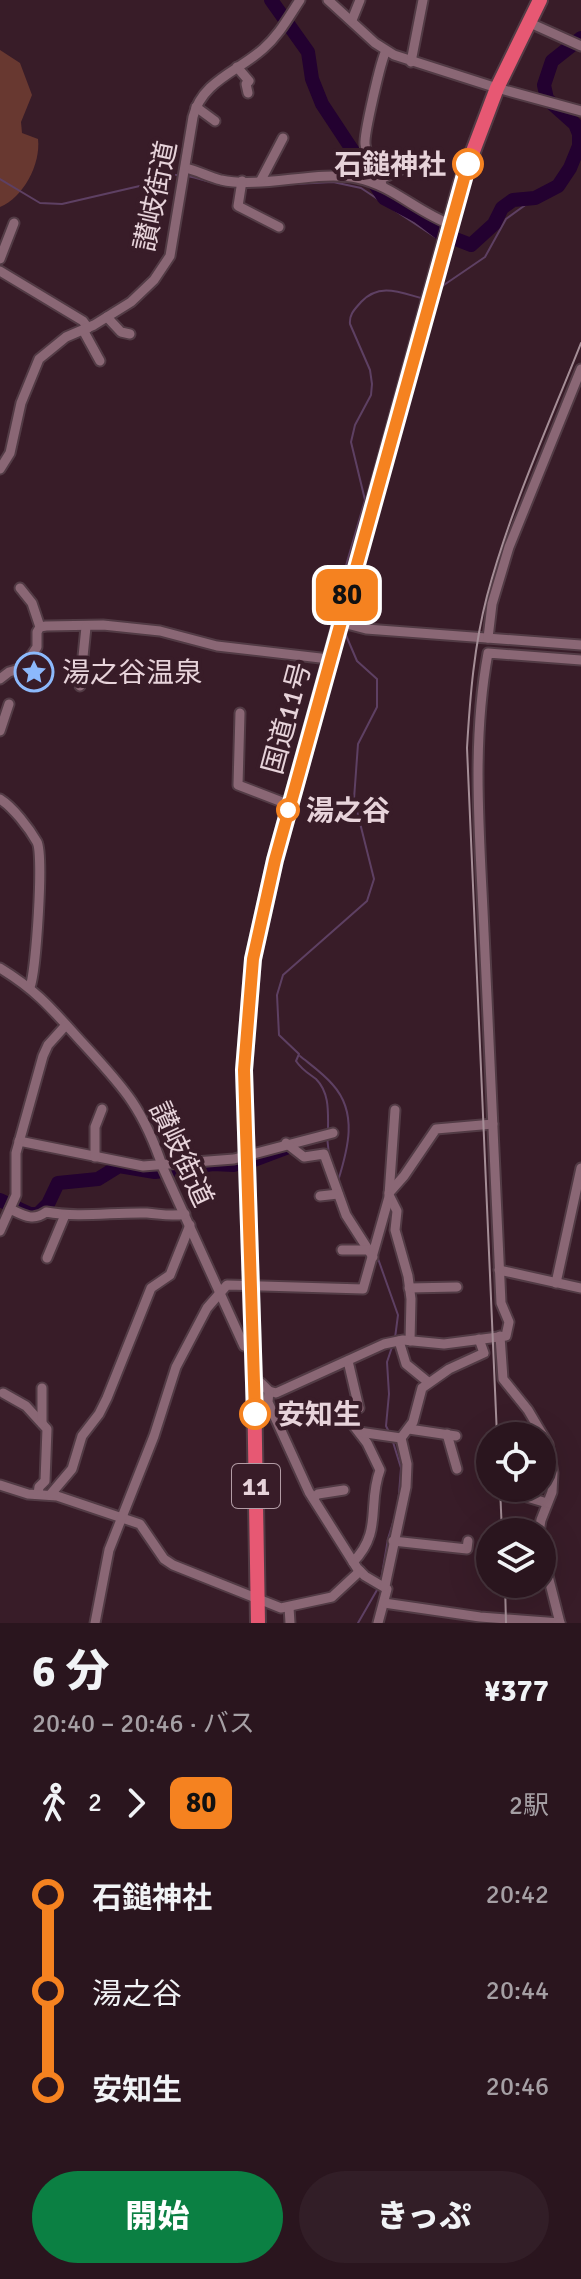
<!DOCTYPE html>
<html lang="ja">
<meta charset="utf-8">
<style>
:root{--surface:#2a151e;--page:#321e27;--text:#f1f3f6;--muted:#a59fa4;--line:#46343c;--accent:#0b8043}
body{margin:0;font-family:Signika,"Noto Sans JP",sans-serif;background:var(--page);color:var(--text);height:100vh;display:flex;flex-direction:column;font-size:30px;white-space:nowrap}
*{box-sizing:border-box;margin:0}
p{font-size:26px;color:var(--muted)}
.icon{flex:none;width:44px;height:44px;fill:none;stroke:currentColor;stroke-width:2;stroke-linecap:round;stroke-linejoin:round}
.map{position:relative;height:1623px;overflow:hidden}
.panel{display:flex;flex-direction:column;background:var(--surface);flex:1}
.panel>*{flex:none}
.badge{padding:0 16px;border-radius:12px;font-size:28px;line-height:52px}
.tools{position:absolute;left:476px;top:1422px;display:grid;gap:16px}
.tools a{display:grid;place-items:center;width:80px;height:80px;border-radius:50%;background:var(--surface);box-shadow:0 8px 32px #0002,0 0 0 2px var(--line);font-size:40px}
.map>.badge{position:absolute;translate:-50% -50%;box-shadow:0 0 0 4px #fff}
.legs{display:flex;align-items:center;gap:12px;height:88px;padding:0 32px;font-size:26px}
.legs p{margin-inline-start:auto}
.overview{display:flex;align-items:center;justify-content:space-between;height:136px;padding:0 32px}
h1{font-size:44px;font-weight:800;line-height:60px}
.button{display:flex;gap:16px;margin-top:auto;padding:16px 32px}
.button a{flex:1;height:92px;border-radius:48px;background:var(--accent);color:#fff;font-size:32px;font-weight:800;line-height:92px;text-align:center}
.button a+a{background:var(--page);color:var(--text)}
ul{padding:0 32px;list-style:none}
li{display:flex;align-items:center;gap:28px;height:96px;font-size:30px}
li i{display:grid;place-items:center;width:12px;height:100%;margin:0 10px;background:currentColor}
li i::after{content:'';width:20px;height:20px;margin:-10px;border:6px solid;border-radius:50%;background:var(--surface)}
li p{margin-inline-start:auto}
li:first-child i{background:linear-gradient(#0000 50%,currentColor 0)}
li:last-child i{background:linear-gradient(currentColor 50%,#0000 0)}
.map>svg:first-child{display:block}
.green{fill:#683830}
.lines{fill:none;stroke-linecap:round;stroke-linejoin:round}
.stream{stroke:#5e4063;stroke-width:2}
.river{stroke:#230130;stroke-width:14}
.minor-casing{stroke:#523b45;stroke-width:13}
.highway-casing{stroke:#523b45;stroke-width:18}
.minor{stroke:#8a6775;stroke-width:9}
.highway{stroke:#e75873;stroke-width:14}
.rail{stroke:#a58e97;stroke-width:2}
.line-1-casing{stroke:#fff;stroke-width:18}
.line-1{stroke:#f58220;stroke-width:12}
.stop-1-dot{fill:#fff;stroke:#f58220;stroke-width:4}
.labels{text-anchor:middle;stroke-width:8;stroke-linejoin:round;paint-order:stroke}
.shield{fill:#381c28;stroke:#b29ca5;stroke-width:2}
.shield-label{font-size:26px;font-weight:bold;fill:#e7d3da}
.stop-label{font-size:28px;font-weight:bold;fill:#e7d3da;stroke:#381c28;text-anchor:start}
.street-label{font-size:28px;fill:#e7d3da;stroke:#381c28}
.poi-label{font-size:28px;fill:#e7d3da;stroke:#381c28;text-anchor:start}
</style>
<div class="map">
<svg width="581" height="1623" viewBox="0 0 581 1623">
<rect width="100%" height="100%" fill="#381c28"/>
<!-- green -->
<path class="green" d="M0,50L20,63L32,95L21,122L22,133L38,139C41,164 23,198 0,207Z"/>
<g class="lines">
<!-- stream -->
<g class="stream">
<path d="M186,176C202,178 216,186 233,186"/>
<path d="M0,179L40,203L62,204L144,185L162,175H179"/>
<path d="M276,185L333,182L361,188L435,237L440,233"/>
<path d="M438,289L485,257L506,219L535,198"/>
<path d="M334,618L332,614L365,500L351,442L355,425L371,395L372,384L370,370L350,324C349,314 355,309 361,302C379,283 399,292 421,298L425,296"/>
<path d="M300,1056C311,1065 324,1074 333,1085C358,1113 348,1149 338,1181"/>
<path d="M328,1131C328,1113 330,1093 316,1079C308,1073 302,1070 296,1061L299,1054L279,1035L277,995L283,975L367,901L374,879L354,799L358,744L377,707V679L357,661L345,633"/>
<path d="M327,1137L329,1154"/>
<path d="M376,1253L398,1315L395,1338"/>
<path d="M389,1432L386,1426L389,1394L387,1362L393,1344"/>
<path d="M393,1442L401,1468L398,1506"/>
<path d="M381,1580L388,1539L395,1516"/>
<path d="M358,1623L377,1590"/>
</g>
<!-- river -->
<g class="river">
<path d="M271,0L308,52L312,79L322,104L384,198L418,216L440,233L471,245L494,224L502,208L513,200L535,198L558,186L570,168L579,146V134L575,124L547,99L544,85L552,61L581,38"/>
<path d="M249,1162L286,1148"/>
<path d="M0,1200L30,1214H38L48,1204L58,1183L98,1179L119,1166L155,1172L213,1164L234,1165"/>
</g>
<defs>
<g id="minor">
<path d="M328,0L375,43L394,55L497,88L581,111"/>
<path d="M352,20L360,0"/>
<path d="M530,23L581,46"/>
<path d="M411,62L423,0"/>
<path d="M237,67L249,81L246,84L248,93"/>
<path d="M196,107L215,121"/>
<path d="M186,168C198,171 209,177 221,180C262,189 316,170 357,178C392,185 417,212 450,224"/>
<path d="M381,179L408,166"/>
<path d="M261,180L283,138"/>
<path d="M242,181L238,206L279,227"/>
<path d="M382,185C379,171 366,158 365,144C364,134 381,59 386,51"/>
<path d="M0,259L14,223"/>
<path d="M0,271L83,321L88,328"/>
<path d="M107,317L121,332L130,334"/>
<path d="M83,330L100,361"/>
<path d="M0,469L10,453L21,403L39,359L66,337L94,325L131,302L154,280L170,256L193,117C202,81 237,72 263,49C279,35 288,18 300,0"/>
<path d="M20,588L32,603L40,627"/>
<path d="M339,622L366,629L581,645"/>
<path d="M488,638L492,604L509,547L581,369"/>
<path d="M0,679L9,672L23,668L37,647V632L40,627L46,626L103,625L160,631L217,646L329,659"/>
<path d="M80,686L86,627"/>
<path d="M240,713L238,785L290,805"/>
<path d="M0,731L9,704"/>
<path d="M0,799C13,807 29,828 37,842C44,855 36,971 30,987"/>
<path d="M0,968C36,990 51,1008 79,1039C122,1086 142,1105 163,1168L244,1346L253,1348"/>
<path d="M395,1110L389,1195L397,1211L395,1230L408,1276L411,1299L410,1341"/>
<path d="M19,1141L143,1166L234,1159L333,1133"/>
<path d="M286,1143L304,1157L324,1154L346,1215L373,1257"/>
<path d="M95,1157V1127L102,1109"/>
<path d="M389,1193L404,1176L436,1129L493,1124"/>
<path d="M320,1196L338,1194"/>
<path d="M10,1209C23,1215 33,1222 46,1212C80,1218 113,1212 147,1213C161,1214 171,1217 185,1214"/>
<path d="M0,1231L16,1195V1153L43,1056L48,1045L66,1025"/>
<path d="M342,1250H369"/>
<path d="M47,1258L65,1215"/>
<path d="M499,1270L581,1288"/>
<path d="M556,1283L581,1168"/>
<path d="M409,1288L457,1287"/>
<path d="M500,1336L503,1379L528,1410L548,1444L553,1473L552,1492L541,1520L539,1532"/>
<path d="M399,1341L406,1364L428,1382"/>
<path d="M348,1361L359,1408L344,1413L367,1443L380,1470C367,1504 383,1532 353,1562"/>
<path d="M254,1383H261L269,1391L276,1393L384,1344L403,1340L444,1344L506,1336L509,1322L501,1303C495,1180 490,1056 484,932C480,839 471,745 488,653L581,660"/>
<path d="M269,1391L268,1402L309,1492L357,1568L365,1576L387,1589L378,1623"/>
<path d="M3,1393L26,1406L47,1429L45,1481L39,1487L38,1494"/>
<path d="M42,1423V1388"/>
<path d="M409,1429L456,1436"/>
<path d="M359,1432L401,1438"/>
<path d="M447,1434L457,1469"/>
<path d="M0,1485L28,1494L57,1496L140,1524L164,1559L173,1565L281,1608L332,1597L360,1571"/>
<path d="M507,1488V1491L547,1503"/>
<path d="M50,1495L72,1469L82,1436L99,1414L107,1398L151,1288L170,1275L190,1225"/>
<path d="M313,1498L318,1494L344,1490"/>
<path d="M393,1541L467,1549L468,1541"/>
<path d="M542,1552L560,1623"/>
<path d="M385,1586L406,1487L407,1464L401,1438L413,1422L422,1388L449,1369L484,1353L479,1339"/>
<path d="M384,1603L480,1617L560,1623"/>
<path d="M289,1607L290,1623"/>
<path d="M95,1623L109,1550L154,1436L176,1367L207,1308L227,1285L363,1289L389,1197"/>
</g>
<path id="highway" d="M258,1623L254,1383L244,1070L253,959L275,860L461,183L497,88L540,0"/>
</defs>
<!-- minor casing -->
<use href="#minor" class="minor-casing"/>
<!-- highway casing -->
<use href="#highway" class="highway-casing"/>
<!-- minor -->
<use href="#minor" class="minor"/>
<!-- highway -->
<use href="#highway" class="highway"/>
<!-- rail -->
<g class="rail">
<path d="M497,1436L467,748C470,697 474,646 487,596C510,510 548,426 581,343"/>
<path d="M500,1488L502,1532"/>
<path d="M505,1584L506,1623"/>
</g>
</g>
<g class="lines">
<defs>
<path id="line-1" d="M255,1414L244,1070L253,959L275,860L468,164"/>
</defs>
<!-- line-1 casing -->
<use href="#line-1" class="line-1-casing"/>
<!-- line-1 -->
<use href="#line-1" class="line-1"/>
</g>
<!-- icons -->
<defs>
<symbol id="sight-ring" viewBox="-11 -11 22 22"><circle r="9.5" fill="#381c28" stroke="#8cb9fc" stroke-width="1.5"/><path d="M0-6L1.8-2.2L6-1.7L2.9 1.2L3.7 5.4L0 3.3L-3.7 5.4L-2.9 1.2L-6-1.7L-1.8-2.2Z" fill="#8cb9fc"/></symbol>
</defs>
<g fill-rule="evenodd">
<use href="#sight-ring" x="12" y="650" width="44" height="44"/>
</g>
<!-- markers -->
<g class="stop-1-dot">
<circle cx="468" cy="164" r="14"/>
<circle cx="288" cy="810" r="10"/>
<circle cx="255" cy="1414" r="14"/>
</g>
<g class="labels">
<!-- shield labels -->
<rect class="shield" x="232" y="1464" width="48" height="44" rx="6"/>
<g class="shield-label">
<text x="256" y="1495">11</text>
</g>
<!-- stop labels -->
<g class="stop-label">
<text x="446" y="174" text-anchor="end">石鎚神社</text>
<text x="306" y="820">湯之谷</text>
<text x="277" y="1424">安知生</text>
</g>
<!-- street labels -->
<g class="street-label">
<text transform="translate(155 196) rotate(-78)" y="10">讃岐街道</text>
<text transform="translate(286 718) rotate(-75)" y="10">国道11号</text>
<text transform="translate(182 1154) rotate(65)" y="10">讃岐街道</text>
</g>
<!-- poi labels -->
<g class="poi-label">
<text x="62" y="682">湯之谷温泉</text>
</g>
</g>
</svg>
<div class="tools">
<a><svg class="icon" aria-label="locate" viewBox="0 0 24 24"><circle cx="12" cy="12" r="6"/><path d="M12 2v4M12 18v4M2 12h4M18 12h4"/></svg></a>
<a><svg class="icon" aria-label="layers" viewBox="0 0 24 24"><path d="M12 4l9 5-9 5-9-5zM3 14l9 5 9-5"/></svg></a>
</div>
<b class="badge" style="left:347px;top:595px;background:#f58220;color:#111">80</b>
</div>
<section class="panel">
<div class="overview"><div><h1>6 分</h1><p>20:40 – 20:46 · バス</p></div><b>¥377</b></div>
<div class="legs"><svg class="icon" aria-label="walk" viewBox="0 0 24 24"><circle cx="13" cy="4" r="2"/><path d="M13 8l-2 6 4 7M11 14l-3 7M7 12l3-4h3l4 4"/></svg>2<svg class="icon" aria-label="forward" viewBox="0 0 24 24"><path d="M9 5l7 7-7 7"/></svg><b class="badge" style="background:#f58220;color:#111">80</b><p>2駅</p></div>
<ul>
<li><i style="color:#f58220"></i><b>石鎚神社</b><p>20:42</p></li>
<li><i style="color:#f58220"></i><span>湯之谷</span><p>20:44</p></li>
<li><i style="color:#f58220"></i><b>安知生</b><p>20:46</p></li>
</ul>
<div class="button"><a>開始</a><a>きっぷ</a></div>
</section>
